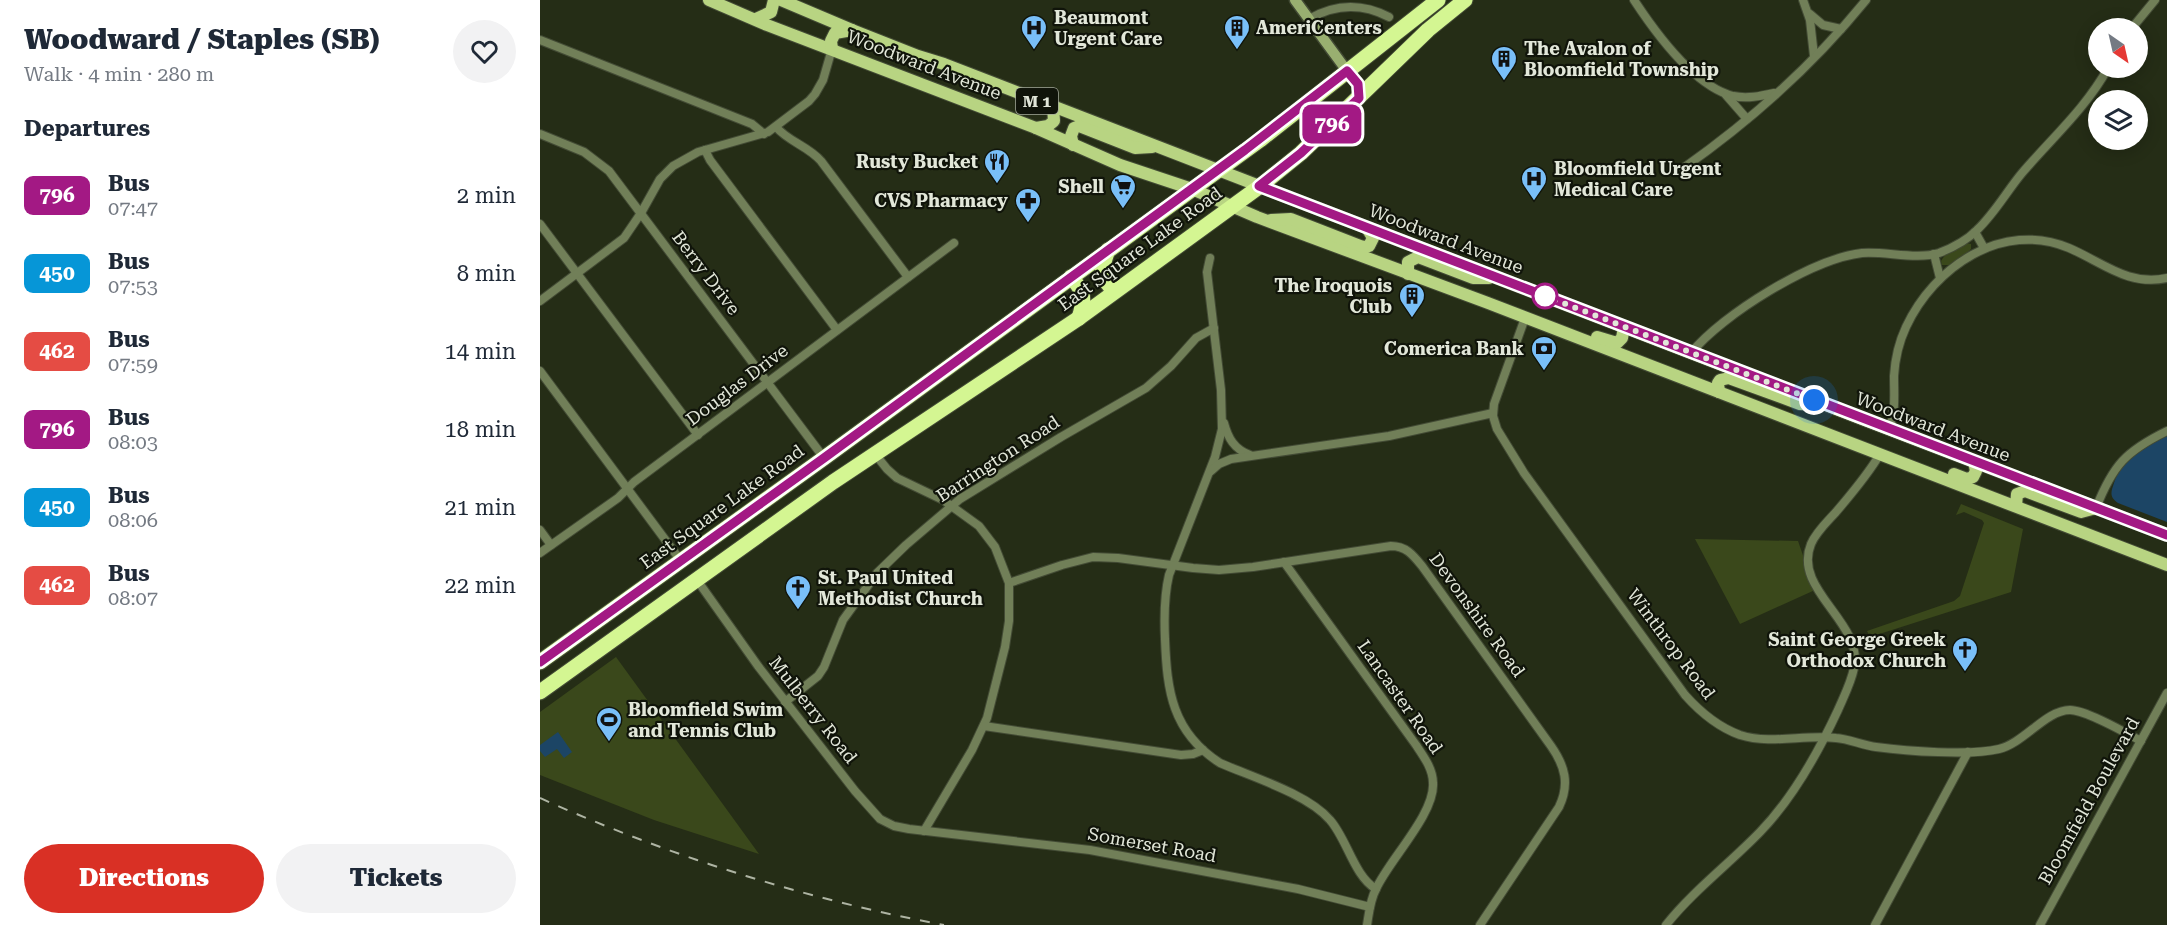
<!DOCTYPE html>
<meta charset="utf-8">
<style>
:root{--surface:#fff;--page:#f2f2f3;--text:#1f2937;--muted:#747a83;--accent:#d93025}
body{margin:0;font-family:"Roboto Serif",serif;background:var(--page);color:var(--text);height:100vh;display:flex;flex-direction:column;font-size:22px;white-space:nowrap}
*{box-sizing:border-box;margin:0}
p{font-size:20px;color:var(--muted)}
.icon{flex:none;width:33px;height:33px;fill:none;stroke:currentColor;stroke-width:2;stroke-linecap:round;stroke-linejoin:round}
.map{position:relative;flex:1;overflow:hidden}
.drawer{display:flex;flex-direction:column;background:var(--surface);width:540px}
.drawer>*{flex:none}
.badge{padding:0 12px;border-radius:9px;font-size:21px;line-height:39px}
.needle{width:39px;rotate:146deg}
.buttons{position:absolute;left:1548px;top:18px;display:grid;gap:12px}
.buttons a{display:grid;place-items:center;width:60px;height:60px;border-radius:50%;background:var(--surface);box-shadow:0 3px 15px #0003;font-size:30px}
.you{position:absolute;width:30px;height:30px;margin:-15px;border:4px solid #fff;border-radius:50%;background:#1a73e8;box-shadow:0 0 0 9px #1a73e833}
.map>.badge{position:absolute;translate:-50% -50%;box-shadow:0 0 0 3px #fff}
h2{padding:0 24px;font-size:22px;line-height:54px}
.round{display:grid;place-items:center;flex:none;width:63px;height:63px;border-radius:32px;background:var(--page)}
.head{display:flex;align-items:center;justify-content:space-between;height:102px;padding:0 24px}
h1{font-size:28px;font-weight:800;line-height:45px}
.primary-button{display:flex;gap:12px;margin-top:auto;padding:12px 24px}
.primary-button a{flex:1;height:69px;border-radius:36px;background:var(--accent);color:#fff;font-size:24px;font-weight:800;line-height:69px;text-align:center}
.primary-button a+a{background:var(--page);color:var(--text)}
ul{padding:0;list-style:none}
li{display:flex;align-items:center;gap:18px;height:78px;padding:0 24px}
li div{flex:1}
li b{display:block;font-size:22px}
li em{font-style:normal}
li .badge{min-width:66px;font-weight:700;text-align:center}
main{display:flex;flex:1;min-height:0}
.map>svg:first-child{display:block}
.green{fill:#3a481b}
.water{fill:#1c4565}
.lines{fill:none;stroke-linecap:round;stroke-linejoin:round}
.street-casing{stroke:#434b35;stroke-width:10}
.secondary-casing{stroke:#434b35;stroke-width:13}
.primary-casing{stroke:#434b35;stroke-width:14}
.highway-casing{stroke:#434b35;stroke-width:17}
.street{stroke:#717f58;stroke-width:8}
.secondary{stroke:#99af70;stroke-width:10}
.primary{stroke:#b8d482;stroke-width:12}
.highway{stroke:#d4f692;stroke-width:15}
.rail{stroke:#aeb4a3;stroke-width:2;stroke-dasharray:10 10;stroke-linecap:butt}
.line-casing{stroke:#fff;stroke-width:14}
.line{stroke:#a31984;stroke-width:9}
.walk{stroke:#e2e7d9;stroke-width:6;stroke-dasharray:0 10.8}
.stop-dot{fill:#fff;stroke:#a31984;stroke-width:3}
.labels{text-anchor:middle;stroke-width:4.5;stroke-linejoin:round;paint-order:stroke}
.shield{fill:#10140a;stroke:#a3a89b;stroke-width:1.5}
.shield-label{font-size:16px;font-weight:bold;fill:#e2e7d9}
.poi-label{font-size:18px;font-weight:bold;fill:#e2e7d9;stroke:#10140a;text-anchor:start}
.street-label{font-size:18px;fill:#e2e7d9;stroke:#10140a}
</style>
<main>
<section class="drawer">
<div class="head"><div><h1>Woodward / Staples (SB)</h1><p>Walk · 4 min · 280 m</p></div><a class="round"><svg class="icon" aria-label="heart" viewBox="0 0 24 24"><path d="M12 20l-8-8c-3-5 5-10 8-4 3-6 11-1 8 4z"/></svg></a></div>
<h2>Departures</h2>
<ul>
<li><span class="badge" style="background:#a31984;color:#fff">796</span><div><b>Bus</b><p>07:47</p></div><em>2 min</em></li>
<li><span class="badge" style="background:#0696d7;color:#fff">450</span><div><b>Bus</b><p>07:53</p></div><em>8 min</em></li>
<li><span class="badge" style="background:#e54c44;color:#fff">462</span><div><b>Bus</b><p>07:59</p></div><em>14 min</em></li>
<li><span class="badge" style="background:#a31984;color:#fff">796</span><div><b>Bus</b><p>08:03</p></div><em>18 min</em></li>
<li><span class="badge" style="background:#0696d7;color:#fff">450</span><div><b>Bus</b><p>08:06</p></div><em>21 min</em></li>
<li><span class="badge" style="background:#e54c44;color:#fff">462</span><div><b>Bus</b><p>08:07</p></div><em>22 min</em></li>
</ul>
<div class="primary-button"><a>Directions</a><a>Tickets</a></div>
</section>
<div class="map">
<svg width="1627" height="925" viewBox="0 0 1627 925">
<rect width="100%" height="100%" fill="#252d16"/>
<!-- green -->
<g class="green">
<path d="M1425,243L1431,244V249L1429,251L1409,265H1402L1401,261L1405,255Z"/>
<path d="M1421,504L1483,529L1471,592L1330,637L1327,631L1414,601L1420,596L1444,523L1442,520L1424,512L1416,515Z"/>
<path d="M1155,539L1258,541L1275,590L1200,624Z"/>
<path d="M76,657L219,854L114,820L0,775V712Z"/>
</g>
<!-- water -->
<g class="water">
<path d="M1627,436V522L1578,503C1569,497 1571,492 1574,483C1582,458 1605,446 1627,436Z"/>
<path d="M18,732L32,752L24,758L17,749L5,757L0,751V745Z"/>
</g>
<g class="lines">
<defs>
<g id="street">
<path d="M1094,0C1115,32 1154,86 1193,96C1207,99 1221,96 1234,93"/>
<path d="M1263,0L1270,20L1274,56"/>
<path d="M1270,14L1283,25L1301,29"/>
<path d="M769,19C795,4 822,3 849,17"/>
<path d="M1592,28L1615,0"/>
<path d="M0,40L212,124L224,134"/>
<path d="M1186,95L1207,119"/>
<path d="M236,127C249,142 268,146 281,161L368,277"/>
<path d="M0,134L44,152L69,171L284,458"/>
<path d="M165,150L170,160L297,330"/>
<path d="M1142,169C1209,122 1274,64 1326,0"/>
<path d="M0,224L158,435"/>
<path d="M1435,232L1444,248"/>
<path d="M1394,254L1400,278"/>
<path d="M670,258L667,272L681,390L682,429L675,457L629,575C624,596 624,617 625,639C627,691 632,732 680,763C712,777 768,794 790,820C807,839 814,876 836,889"/>
<path d="M0,301L84,238L101,213L120,179L133,166L158,152L228,132L269,101L275,94L283,80L292,49"/>
<path d="M985,318L954,404L953,416L957,429L984,473L1145,695C1161,713 1178,727 1200,735C1232,745 1264,734 1296,738C1309,739 1322,745 1336,747C1366,751 1430,756 1459,749C1484,743 1506,710 1530,710C1546,710 1586,733 1601,741"/>
<path d="M1151,353C1183,314 1272,259 1322,253C1345,251 1377,260 1399,253C1412,248 1427,240 1437,230C1455,213 1467,191 1482,173C1512,138 1546,108 1568,68"/>
<path d="M0,371L141,561"/>
<path d="M684,423C688,438 694,449 710,455"/>
<path d="M1349,429C1356,411 1354,395 1354,376C1355,359 1359,342 1366,327C1394,267 1462,220 1529,248C1562,262 1589,287 1627,278"/>
<path d="M335,454L347,469L357,478L403,500L439,526L455,547L469,583V621L465,647L447,718L432,750L384,831"/>
<path d="M671,471L679,464L691,459L849,436L953,413"/>
<path d="M1556,508C1573,465 1586,451 1627,431"/>
<path d="M0,530L11,545"/>
<path d="M0,553L78,498L94,482L414,243"/>
<path d="M744,562L876,745C884,757 893,769 893,783C895,814 849,860 836,889C830,900 829,913 827,925"/>
<path d="M157,580L218,666L315,791L340,819L354,826L369,829L550,850L758,889L830,907"/>
<path d="M469,583L522,565L553,557L578,558L653,568L679,570L713,567L851,546C866,546 873,555 882,566L1011,746C1025,766 1030,784 1019,807L940,925"/>
<path d="M245,702L278,676L284,667L303,620L337,573L366,545L420,499L521,437L606,388L631,366L656,338L674,328"/>
<path d="M444,726L641,755L653,754L663,750"/>
<path d="M1126,925C1153,891 1189,864 1220,832C1253,798 1278,753 1298,710C1304,696 1311,683 1314,668C1324,622 1252,590 1271,544C1276,532 1287,522 1296,512C1312,493 1327,476 1340,454"/>
<path d="M1335,925L1428,752"/>
<path d="M1500,925L1627,693"/>
</g>
<path id="secondary" d="M755,0L807,71"/>
<g id="primary">
<path d="M169,0L227,25L496,128L580,165L652,189L717,217L948,303L1627,565"/>
<path d="M241,0L312,30L378,56L404,64L1322,419L1627,535"/>
<path d="M216,19L231,12L234,0"/>
<path d="M292,49L291,41L295,33L312,30"/>
<path d="M496,128L508,126L514,121L513,107"/>
<path d="M533,145L531,136L534,128L539,126L595,148L612,147"/>
<path d="M731,220L751,219L823,247L829,246L833,238L827,228"/>
<path d="M868,274V262L878,257L933,278H949"/>
<path d="M1057,337L1077,343L1082,338L1084,327"/>
<path d="M1179,392L1178,383L1180,380L1189,378L1260,404L1277,405"/>
<path d="M1414,474L1427,479L1433,477L1436,471L1434,462"/>
<path d="M1476,506L1477,494L1485,491L1541,512L1556,508"/>
</g>
<g id="highway">
<path d="M568,250C561,269 558,277 575,291"/>
<path d="M531,277C545,292 545,299 539,318"/>
<path d="M0,662L284,458L720,140L898,0"/>
<path d="M0,692L293,482L539,318L719,187L761,153L888,30L925,0"/>
</g>
</defs>
<!-- street casing -->
<use href="#street" class="street-casing"/>
<!-- secondary casing -->
<use href="#secondary" class="secondary-casing"/>
<!-- primary casing -->
<use href="#primary" class="primary-casing"/>
<!-- highway casing -->
<use href="#highway" class="highway-casing"/>
<!-- street -->
<use href="#street" class="street"/>
<!-- secondary -->
<use href="#secondary" class="secondary"/>
<!-- primary -->
<use href="#primary" class="primary"/>
<!-- highway -->
<use href="#highway" class="highway"/>
<!-- rail -->
<path class="rail" d="M0,798C129,856 265,899 404,925"/>
</g>
<g class="lines">
<defs>
<path id="line" d="M0,662L284,458L705,150L807,71L818,84L819,98L761,153L719,186L1627,535"/>
</defs>
<!-- line casing -->
<use href="#line" class="line-casing"/>
<!-- line -->
<use href="#line" class="line"/>
<!-- walk -->
<path class="walk" d="M1005,296L1274,400"/>
</g>
<!-- icons -->
<defs>
<symbol id="hospital-pin" viewBox="-11 -11 22 30"><path d="M0 17L-7.5 6A9.5 9.5 0 1 1 7.5 6Z" fill="#79bff8" stroke="#10140a"/><path d="M-5-5h3v3.5h4V-5h3V5h-3V1.5h-4V5h-3Z" fill="#111"/></symbol>
<symbol id="building-pin" viewBox="-11 -11 22 30"><path d="M0 17L-7.5 6A9.5 9.5 0 1 1 7.5 6Z" fill="#79bff8" stroke="#10140a"/><path d="M-4-6H4V6H1V3H-1V6H-4ZM-2.5-4.3h1.7v1.8h-1.7ZM.8-4.3h1.7v1.8H.8ZM-2.5-1h1.7V.8h-1.7ZM.8-1h1.7V.8H.8Z" fill="#111"/></symbol>
<symbol id="restaurant-pin" viewBox="-11 -11 22 30"><path d="M0 17L-7.5 6A9.5 9.5 0 1 1 7.5 6Z" fill="#79bff8" stroke="#10140a"/><path d="M-5-6h1v4h1v-4h1v4h1v-4h1v5L-1.5 .5V6h-2V.5L-5-1ZM5-6V6H3V1.5H1.5Q1.5-4 5-6Z" fill="#111"/></symbol>
<symbol id="supermarket-pin" viewBox="-11 -11 22 30"><path d="M0 17L-7.5 6A9.5 9.5 0 1 1 7.5 6Z" fill="#79bff8" stroke="#10140a"/><path d="M-6-5.5h2.5l.6 2H6L4.5 2H-2.5L-4.4-4H-6ZM-1.5 3.2a1.3 1.3 0 1 0 .1 0ZM3 3.2a1.3 1.3 0 1 0 .1 0Z" fill="#111"/></symbol>
<symbol id="pharmacy-pin" viewBox="-11 -11 22 30"><path d="M0 17L-7.5 6A9.5 9.5 0 1 1 7.5 6Z" fill="#79bff8" stroke="#10140a"/><path d="M-2-6h4v4h4v4h-4v4h-4v-4h-4v-4h4Z" fill="#111"/></symbol>
<symbol id="bank-pin" viewBox="-11 -11 22 30"><path d="M0 17L-7.5 6A9.5 9.5 0 1 1 7.5 6Z" fill="#79bff8" stroke="#10140a"/><path d="M-6-4H6V4H-6ZM0-2.3a2.3 2.3 0 1 0 0 4.6a2.3 2.3 0 1 0 0-4.6Z" fill="#111"/></symbol>
<symbol id="church-pin" viewBox="-11 -11 22 30"><path d="M0 17L-7.5 6A9.5 9.5 0 1 1 7.5 6Z" fill="#79bff8" stroke="#10140a"/><path d="M-1.2-6h2.4v3.5h3.3v2.4h-3.3V6h-2.4V-.1h-3.3v-2.4h3.3Z" fill="#111"/></symbol>
<symbol id="stadium-pin" viewBox="-11 -11 22 30"><path d="M0 17L-7.5 6A9.5 9.5 0 1 1 7.5 6Z" fill="#79bff8" stroke="#10140a"/><path d="M0-5a6.5 5 0 1 0 0 10a6.5 5 0 1 0 0-10ZM-3.5-1.8h7v3.6h-7Z" fill="#111"/></symbol>
</defs>
<g fill-rule="evenodd">
<use href="#hospital-pin" x="479" y="13" width="30" height="40"/>
<use href="#building-pin" x="682" y="13" width="30" height="40"/>
<use href="#building-pin" x="949" y="44" width="30" height="40"/>
<use href="#restaurant-pin" x="442" y="147" width="30" height="40"/>
<use href="#hospital-pin" x="979" y="164" width="30" height="40"/>
<use href="#supermarket-pin" x="568" y="172" width="30" height="40"/>
<use href="#pharmacy-pin" x="473" y="186" width="30" height="40"/>
<use href="#building-pin" x="857" y="281" width="30" height="40"/>
<use href="#bank-pin" x="989" y="334" width="30" height="40"/>
<use href="#church-pin" x="243" y="573" width="30" height="40"/>
<use href="#church-pin" x="1410" y="635" width="30" height="40"/>
<use href="#stadium-pin" x="54" y="705" width="30" height="40"/>
</g>
<!-- markers -->
<circle class="stop-dot" cx="1005" cy="296" r="12"/>
<g class="labels">
<!-- shield labels -->
<rect class="shield" x="476" y="88" width="42" height="26" rx="4.5"/>
<g class="shield-label">
<text x="497" y="107">M 1</text>
</g>
<!-- poi labels -->
<g class="poi-label">
<text x="514" y="24">Beaumont<tspan x="514" dy="21">Urgent Care</tspan></text>
<text x="716" y="34">AmeriCenters</text>
<text x="984" y="55">The Avalon of<tspan x="984" dy="21">Bloomfield Township</tspan></text>
<text x="438" y="168" text-anchor="end">Rusty Bucket</text>
<text x="1014" y="175">Bloomfield Urgent<tspan x="1014" dy="21">Medical Care</tspan></text>
<text x="564" y="193" text-anchor="end">Shell</text>
<text x="468" y="207" text-anchor="end">CVS Pharmacy</text>
<text x="852" y="292" text-anchor="end">The Iroquois<tspan x="852" dy="21">Club</tspan></text>
<text x="984" y="355" text-anchor="end">Comerica Bank</text>
<text x="278" y="584">St. Paul United<tspan x="278" dy="21">Methodist Church</tspan></text>
<text x="1406" y="646" text-anchor="end">Saint George Greek<tspan x="1406" dy="21">Orthodox Church</tspan></text>
<text x="88" y="716">Bloomfield Swim<tspan x="88" dy="21">and Tennis Club</tspan></text>
</g>
<!-- street labels -->
<g class="street-label">
<text transform="translate(384 65) rotate(21)" y="6">Woodward Avenue</text>
<text transform="translate(906 239) rotate(21)" y="6">Woodward Avenue</text>
<text transform="translate(600 249) rotate(-36)" y="6">East Square Lake Road</text>
<text transform="translate(166 273) rotate(53)" y="6">Berry Drive</text>
<text transform="translate(197 385) rotate(-37)" y="6">Douglas Drive</text>
<text transform="translate(1393 427) rotate(21)" y="6">Woodward Avenue</text>
<text transform="translate(458 459) rotate(-33)" y="6">Barrington Road</text>
<text transform="translate(182 507) rotate(-36)" y="6">East Square Lake Road</text>
<text transform="translate(937 615) rotate(54)" y="6">Devonshire Road</text>
<text transform="translate(1131 644) rotate(53)" y="6">Winthrop Road</text>
<text transform="translate(860 697) rotate(55)" y="6">Lancaster Road</text>
<text transform="translate(273 710) rotate(52)" y="6">Mulberry Road</text>
<text transform="translate(1549 801) rotate(-61)" y="6">Bloomfield Boulevard</text>
<text transform="translate(612 845) rotate(10)" y="6">Somerset Road</text>
</g>
</g>
</svg>
<div class="buttons">
<a><svg class="needle" viewBox="-14 -14 28 28"><path d="M0-13l5 13h-10z" fill="#e53935"/><path d="M0 13l5-13h-10z" fill="#747a83"/></svg></a>
<a><svg class="icon" aria-label="layers" viewBox="0 0 24 24"><path d="M12 4l9 5-9 5-9-5zM3 14l9 5 9-5"/></svg></a>
</div>
<div class="you" style="left:1274px;top:400px"></div>
<b class="badge" style="left:792px;top:124px;background:#a31984;color:#fff">796</b>
</div>
</main>
